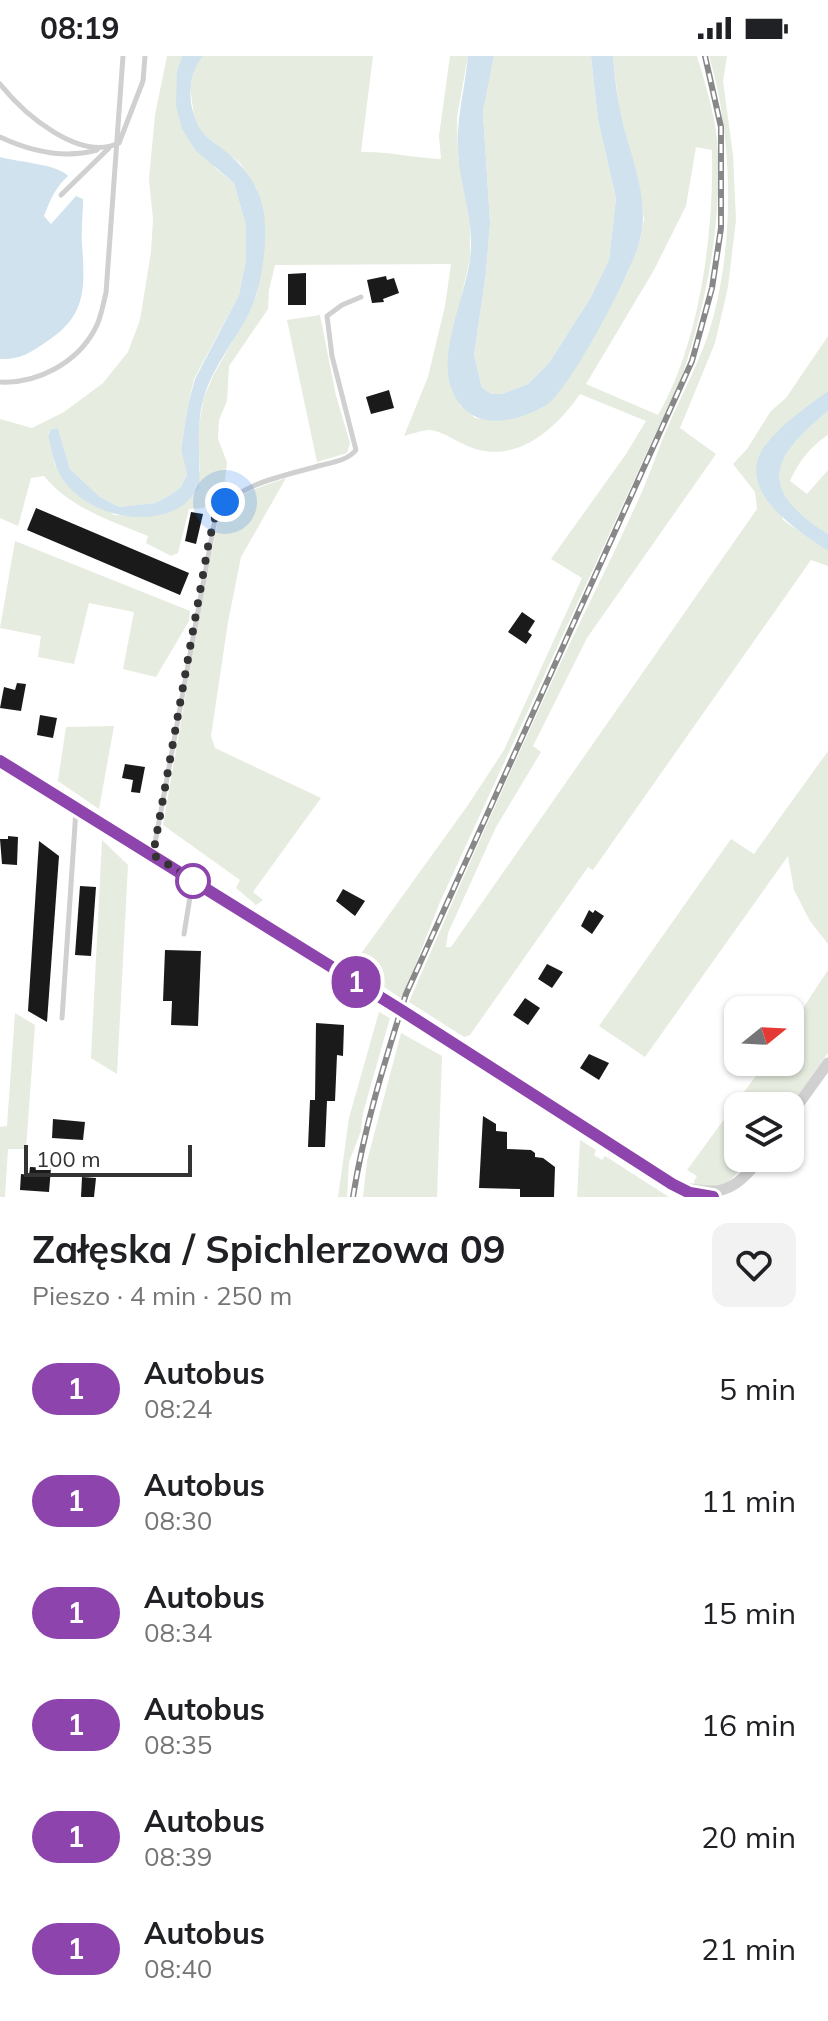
<!DOCTYPE html>
<html lang="pl">
<meta charset="utf-8">
<style>
:root{--surface:#fff;--page:#f2f2f2;--text:#202124;--muted:#757577}
body{margin:0;font-family:Mulish,sans-serif;background:var(--page);color:var(--text);height:100vh;display:flex;flex-direction:column;font-size:30px;white-space:nowrap}
*{box-sizing:border-box;margin:0}
p{font-size:26px;color:var(--muted)}
.icon{flex:none;width:44px;height:44px;fill:none;stroke:currentColor;stroke-width:2;stroke-linecap:round;stroke-linejoin:round}
.map{position:relative;height:1141px;overflow:hidden}
.panel{display:flex;flex-direction:column;background:var(--surface);flex:1}
.panel>*{flex:none}
.badge{padding:0 16px;border-radius:26px;font-size:28px;line-height:52px}
.needle{width:52px;rotate:72deg}
.fabs{position:absolute;left:724px;top:940px;display:grid;gap:16px}
.fabs a{display:grid;place-items:center;width:80px;height:80px;border-radius:16px;background:var(--surface);box-shadow:0 2px 6px #0004;font-size:40px}
.scale{position:absolute;left:24px;bottom:20px;width:168px;box-sizing:border-box;padding-left:8px;border:4px solid #333;border-top:0;font-size:22px;line-height:28px;white-space:nowrap;color:#333;-webkit-text-stroke:6px #fff;paint-order:stroke}
.you{position:absolute;width:40px;height:40px;margin:-20px;border:6px solid #fff;border-radius:50%;background:#1a73e8;box-shadow:0 0 0 12px #1a73e833}
.map>.badge{position:absolute;translate:-50% -50%;box-shadow:0 0 0 4px #fff}
.round{display:grid;place-items:center;flex:none;width:84px;height:84px;border-radius:16px;background:var(--page)}
.overview{display:flex;align-items:center;justify-content:space-between;height:136px;padding:0 32px}
h1{font-size:38px;font-weight:700;line-height:60px}
ul{padding:0;list-style:none}
li{display:flex;align-items:center;gap:24px;height:112px;padding:0 32px}
li div{flex:1}
li b{display:block;font-size:30px}
li em{font-style:normal}
li .badge{min-width:88px;font-weight:700;text-align:center}
.status{display:flex;justify-content:space-between;align-items:center;height:56px;padding:0 40px;background:var(--surface);direction:ltr}
.status svg{height:22px;fill:currentColor}
.map>svg:first-child{display:block}
.green{fill:#e6ecdf;fill-rule:evenodd}
.water{fill:#cfe2ee}
.building{fill:#1a1a1a}
.lines{fill:none;stroke-linecap:round;stroke-linejoin:round}
.service{stroke:#d0d0d0;stroke-width:5}
.tertiary{stroke:#d0d0d0;stroke-width:11}
.rail-casing{stroke:#888;stroke-width:6}
.rail{stroke:#fff;stroke-width:3;stroke-dasharray:9;stroke-linecap:butt}
.line-casing{stroke:#fff;stroke-width:18}
.line{stroke:#8e44ad;stroke-width:12}
.walk{stroke:#333;stroke-width:8;stroke-dasharray:0 14.4}
.stop-dot{fill:#fff;stroke:#8e44ad;stroke-width:4}
</style>
<div class="status"><b>08:19</b><svg viewBox="0 0 49 12"><path d="M0 12V9h3v3zM5 12V6h3v6zM10 12V3h3v9zM15 12V0h3v12zM26 1h20v11H26zM47 4h2v5h-2z"/></svg></div>
<div class="map">
<svg width="828" height="1141" viewBox="0 0 828 1141">
<rect width="100%" height="100%" fill="#fff"/>
<!-- green -->
<g class="green">
<path d="M167,0H182L177,15L215,112L234,127L246,170V203L239,239L194,323L188,349L181,394L187,417L180,432L167,441L155,447L119,451L100,441L70,413L58,372L51,373L48,378L55,409L114,459L146,460L182,450L200,415L198,374L204,341L214,318L250,255L257,237L263,199L257,133L240,107L202,77L194,59L190,32L195,9L203,0H373L361,96C388,95 414,102 441,103L439,80L450,0H468L457,61L458,100L470,153V202L449,296L460,349L475,362L497,365L598,274L628,216L640,185L644,163L638,125L619,52L613,0H697C706,31 717,64 718,96C721,173 706,248 682,320L440,846L402,943L360,915V910L355,906L468,749L504,694L582,522L551,503L626,398L646,365L580,338C558,370 522,404 479,394C464,391 441,373 428,374C420,375 411,378 404,380L428,321L445,250L451,208L275,209L269,234L268,253L229,310L227,345L219,364L218,383L227,406L223,440L203,452L189,453L178,497L171,500L146,487L148,480C111,465 70,452 44,420L31,422L18,470L0,462V363L32,372L64,356L103,327L128,296L140,264L151,196L153,163L149,123L155,59ZM696,91L712,94C714,176 700,287 658,359L586,328L654,214L686,150Z"/>
<path d="M494,0H591L598,64L616,142L609,204L591,241L549,307L528,328L502,338H492L482,332L474,299L486,217L490,167L483,56Z"/>
<path d="M709,0H727L723,25L733,99L736,164L728,231L715,287L680,372L716,398L587,582L533,690L541,696L496,771L448,877L446,891H451L757,453L755,436L733,408L747,393L771,355L786,342L828,280V335L765,389L783,464L828,495V510L811,504L593,814L588,811L470,979L464,981L409,946C458,833 508,720 560,608C585,555 612,502 636,449C648,424 657,396 668,370C682,338 698,309 709,276C735,193 734,83 709,0Z"/>
<path d="M320,259L336,340L350,387L347,397L317,406L287,264Z"/>
<path d="M828,355V379C810,391 799,405 790,425L807,438L828,414V478C757,433 770,403 828,355Z"/>
<path d="M286,422L241,501L228,566L211,680L215,692L321,742L253,836L263,844L256,849L236,832L240,824L163,769L201,550L218,465C229,438 261,431 286,422Z"/>
<path d="M15,485L190,555L189,565L156,621L123,613L134,556L89,547L74,608L38,601L41,580L0,572Z"/>
<path d="M114,670L99,753L58,725L66,671Z"/>
<path d="M828,695V888L810,865L794,834L788,800L645,1001L599,970L731,783L754,798Z"/>
<path d="M102,784L128,809L117,1018L91,1002Z"/>
<path d="M828,914V997L790,1051L738,1050V1102H753L724,1130L695,1131L694,1125L697,1120L687,1114L766,1006H790V972Z"/>
<path d="M379,956L390,962L363,1057L361,1075L349,1106L347,1141H338L349,1062Z"/>
<path d="M15,957L35,969L26,1093H8L5,1141H0V1071L7,1070Z"/>
<path d="M401,977L442,1000L437,1141H363L367,1105Z"/>
<path d="M580,1084L596,1094L594,1099L602,1104L605,1100L669,1141H577Z"/>
</g>
<!-- water -->
<g class="water">
<path d="M182,0H203C186,20 187,52 201,74C206,82 217,88 224,94C243,109 259,129 263,153C269,181 262,230 250,255C236,284 213,310 204,341C195,371 201,401 199,432C194,437 188,446 182,450C147,472 93,459 68,430C55,416 52,396 48,379L51,373L58,372L70,413L100,441L119,451L155,447L167,441L180,432L187,418L181,394L188,349L195,323L239,239L246,203V170L234,127L196,95L182,73L176,50L177,15Z"/>
<path d="M468,0H494L483,56L490,167L486,217L474,299L482,332L492,338H502L528,328L549,307L591,241L609,204L616,142L598,64L591,0H613C615,18 616,36 620,54C628,95 651,142 640,184C632,216 573,327 549,347C532,359 506,367 486,364C468,361 455,346 450,328C440,293 465,240 470,203C475,163 460,133 458,96C456,62 465,33 468,0Z"/>
<path d="M0,101C17,106 58,108 68,120C55,132 50,144 44,160L51,168L76,140L83,143C83,158 81,173 82,188C85,232 87,260 46,286C30,297 19,304 0,303Z"/>
<path d="M828,335V355C770,403 757,433 828,478V495C797,474 730,433 767,387C783,367 808,350 828,335Z"/>
</g>
<!-- building -->
<g class="building">
<path d="M306,217V249H288V218Z"/>
<path d="M386,220L387,224L394,222L399,237L383,243L384,246L372,247L367,224Z"/>
<path d="M389,334L394,352L371,358L366,341Z"/>
<path d="M36,452L189,517L180,539L27,474Z"/>
<path d="M191,456L203,458L196,488L185,485Z"/>
<path d="M522,556L535,565L528,576L532,579L526,588L508,576Z"/>
<path d="M17,627L26,628L21,655L0,652L4,631L15,634Z"/>
<path d="M40,659L57,662L53,682L37,679Z"/>
<path d="M125,708L145,711L140,737L131,736L133,724L122,722Z"/>
<path d="M8,780L18,781L17,809L2,808L0,783H8Z"/>
<path d="M39,785L59,800L47,966L28,955Z"/>
<path d="M80,830L96,831L91,900L75,899Z"/>
<path d="M343,833L365,845L355,860L336,845Z"/>
<path d="M589,854L593,857L595,854L604,860L592,878L581,870Z"/>
<path d="M165,894L201,895L198,970L171,969L172,945H163Z"/>
<path d="M547,908L563,916L552,932L538,923Z"/>
<path d="M525,942L540,952L528,969L513,959Z"/>
<path d="M316,967L344,969L343,1000L337,999L335,1045H327L325,1091H308L310,1044H315Z"/>
<path d="M589,998L609,1007L599,1024L580,1012Z"/>
<path d="M483,1060L496,1068V1075L507,1076V1093L531,1094L535,1097V1101L543,1102L555,1111L554,1141H520V1133L479,1132Z"/>
<path d="M53,1063L85,1066L83,1084L52,1082Z"/>
<path d="M30,1111L51,1112L49,1136L20,1134L21,1118L29,1119Z"/>
<path d="M82,1121L96,1122L94,1141H81Z"/>
</g>
<g class="lines">
<!-- service -->
<g class="service">
<path d="M0,28C24,58 79,106 119,87L143,25L145,0"/>
<path d="M0,81C30,95 65,103 97,94"/>
<path d="M61,139L109,92"/>
<path d="M0,326C37,328 77,307 95,273C101,263 103,248 106,237L123,0"/>
<path d="M153,798L216,458C240,426 285,420 322,409C334,406 348,404 356,394L332,300L327,260L342,249L361,241"/>
<path d="M184,878L190,841L198,829"/>
<path d="M62,962L76,754"/>
</g>
<!-- tertiary -->
<g class="tertiary">
<path d="M0,705L401,954L672,1128C715,1141 734,1139 760,1102"/>
<path d="M790,1060L828,1007"/>
</g>
<defs>
<path id="rail" d="M353,1141C364,1071 385,1005 406,938L692,305L712,232L721,172V71L705,0"/>
</defs>
<!-- rail casing -->
<use href="#rail" class="rail-casing"/>
<!-- rail -->
<use href="#rail" class="rail"/>
</g>
<g class="lines">
<defs>
<path id="line" d="M0,705L401,954L672,1128L690,1137L713,1141"/>
</defs>
<!-- line casing -->
<use href="#line" class="line-casing"/>
<!-- line -->
<use href="#line" class="line"/>
<!-- walk -->
<path class="walk" d="M193,825L199,828L153,799L209,485L216,458L225,446"/>
</g>
<!-- markers -->
<circle class="stop-dot" cx="193" cy="825" r="16"/>
</svg>
<div class="fabs">
<a><svg class="needle" viewBox="-14 -14 28 28"><path d="M0-13l5 13h-10z" fill="#e53935"/><path d="M0 13l5-13h-10z" fill="#757577"/></svg></a>
<a><svg class="icon" aria-label="layers" viewBox="0 0 24 24"><path d="M12 4l9 5-9 5-9-5zM3 14l9 5 9-5"/></svg></a>
</div>
<div class="scale">100 m</div>
<div class="you" style="left:225px;top:446px"></div>
<b class="badge" style="left:356px;top:926px;background:#8e44ad;color:#fff">1</b>
</div>
<section class="panel">
<div class="overview"><div><h1>Załęska / Spichlerzowa 09</h1><p>Pieszo · 4 min · 250 m</p></div><a class="round"><svg class="icon" aria-label="heart" viewBox="0 0 24 24"><path d="M12 20l-8-8c-3-5 5-10 8-4 3-6 11-1 8 4z"/></svg></a></div>
<ul>
<li><span class="badge" style="background:#8e44ad;color:#fff">1</span><div><b>Autobus</b><p>08:24</p></div><em>5 min</em></li>
<li><span class="badge" style="background:#8e44ad;color:#fff">1</span><div><b>Autobus</b><p>08:30</p></div><em>11 min</em></li>
<li><span class="badge" style="background:#8e44ad;color:#fff">1</span><div><b>Autobus</b><p>08:34</p></div><em>15 min</em></li>
<li><span class="badge" style="background:#8e44ad;color:#fff">1</span><div><b>Autobus</b><p>08:35</p></div><em>16 min</em></li>
<li><span class="badge" style="background:#8e44ad;color:#fff">1</span><div><b>Autobus</b><p>08:39</p></div><em>20 min</em></li>
<li><span class="badge" style="background:#8e44ad;color:#fff">1</span><div><b>Autobus</b><p>08:40</p></div><em>21 min</em></li>
</ul>
</section>
